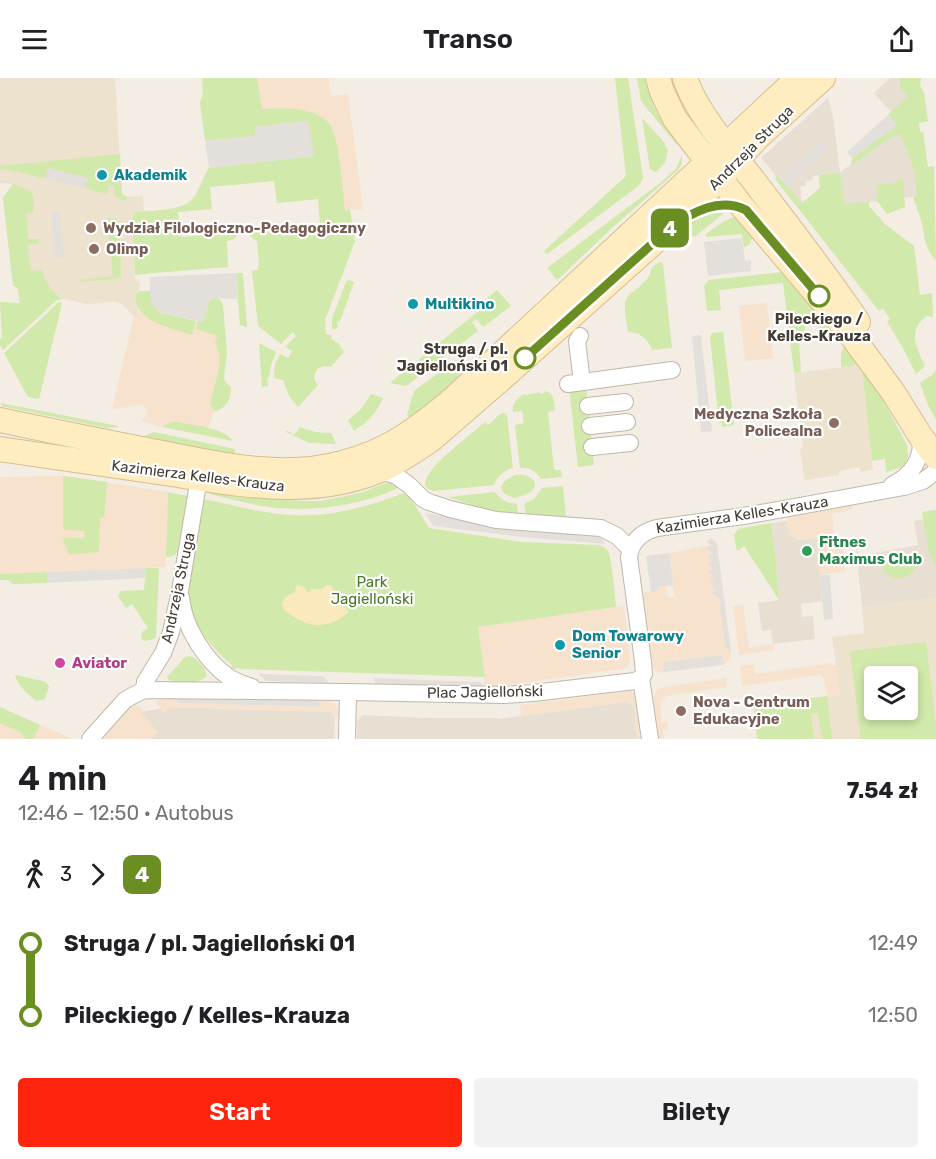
<!DOCTYPE html>
<html lang="pl">
<meta charset="utf-8">
<style>
:root{--surface:#fff;--page:#f2f2f2;--text:#202124;--muted:#757577;--accent:#ff240e}
body{margin:0;font-family:Rubik,sans-serif;background:var(--page);color:var(--text);height:100vh;display:flex;flex-direction:column;font-size:22px;white-space:nowrap}
*{box-sizing:border-box;margin:0}
p{font-size:20px;color:var(--muted)}
.icon{flex:none;width:33px;height:33px;fill:none;stroke:currentColor;stroke-width:2;stroke-linecap:round;stroke-linejoin:round}
.map{position:relative;height:661px;overflow:hidden}
.side{display:flex;flex-direction:column;background:var(--surface);flex:1}
.side>*{flex:none}
.badge{padding:0 12px;border-radius:9px;font-size:21px;line-height:39px}
.controls{position:absolute;left:864px;top:588px;display:grid;gap:12px}
.controls a{display:grid;place-items:center;width:54px;height:54px;border-radius:6px;background:var(--surface);box-shadow:0 3px 9px #0003;font-size:30px}
.map>.badge{position:absolute;translate:-50% -50%;box-shadow:0 0 0 3px #fff}
.legs{display:flex;align-items:center;gap:9px;height:66px;padding:0 18px;font-size:20px}
.legs p{margin-inline-start:auto}
.summary{display:flex;align-items:center;justify-content:space-between;height:102px;padding:0 18px}
h1{font-size:33px;font-weight:600;line-height:45px}
.primary-button{display:flex;gap:12px;margin-top:auto;padding:12px 18px}
.primary-button a{flex:1;height:69px;border-radius:6px;background:var(--accent);color:#fff;font-size:24px;font-weight:600;line-height:69px;text-align:center}
.primary-button a+a{background:var(--page);color:var(--text)}
ul{padding:0 18px;list-style:none}
li{display:flex;align-items:center;gap:21px;height:72px;font-size:22px}
li i{display:grid;place-items:center;width:9px;height:100%;margin:0 8px;background:currentColor}
li i::after{content:'';width:15px;height:15px;margin:-8px;border:4px solid;border-radius:50%;background:var(--surface)}
li p{margin-inline-start:auto}
li:first-child i{background:linear-gradient(#0000 50%,currentColor 0)}
li:last-child i{background:linear-gradient(currentColor 50%,#0000 0)}
header{display:flex;justify-content:space-between;align-items:center;height:78px;padding:0 18px;background:var(--surface);font-size:27px;font-weight:600}
.map>svg:first-child{display:block}
.residential{fill:#e7dfd1}
.commercial{fill:#f6e2cd}
.education{fill:#ede2cd;fill-rule:evenodd}
.green{fill:#d1e9aa;fill-rule:evenodd}
.sand{fill:#fae9bd}
.parking{fill:#e3e0dc}
.lines{fill:none;stroke-linecap:round;stroke-linejoin:round}
.street-casing{stroke:#c1b7a9;stroke-width:18}
.secondary-casing{stroke:#d5bf91;stroke-width:26}
.street{stroke:#fff;stroke-width:16}
.secondary{stroke:#ffecc1;stroke-width:24}
.line-1-casing{stroke:#fff;stroke-width:14}
.line-1{stroke:#6b8e23;stroke-width:9}
.culture-dot{fill:#0f9aa8;stroke:#fff;stroke-width:2}
.education-dot{fill:#8d6e63;stroke:#fff;stroke-width:2}
.stop-1-dot{fill:#fff;stroke:#6b8e23;stroke-width:3}
.leisure-dot{fill:#2e9e5b;stroke:#fff;stroke-width:2}
.hotel-dot{fill:#d1479c;stroke:#fff;stroke-width:2}
.labels{text-anchor:middle;stroke-width:4.5;stroke-linejoin:round;paint-order:stroke}
.street-label{font-size:15px;fill:#453d33;stroke:#fff}
.culture-label{font-size:15px;font-weight:bold;fill:#0d838f;stroke:#fff;text-anchor:start}
.education-label{font-size:15px;font-weight:bold;fill:#785e54;stroke:#fff;text-anchor:start}
.stop-label{font-size:15px;font-weight:bold;fill:#453d33;stroke:#fff}
.leisure-label{font-size:15px;font-weight:bold;fill:#27864d;stroke:#fff;text-anchor:start}
.park-label{font-size:15px;fill:#497925;stroke:#fff}
.hotel-label{font-size:15px;font-weight:bold;fill:#b23c85;stroke:#fff;text-anchor:start}
</style>
<header><svg class="icon" aria-label="menu" viewBox="0 0 24 24"><path d="M4 6h16M4 12h16M4 18h16"/></svg>Transo<svg class="icon" aria-label="share" viewBox="0 0 24 24"><path d="M12 15V3M7 8l5-5 5 5M5 13v7h14v-7"/></svg></header>
<div class="map">
<svg width="936" height="661" viewBox="0 0 936 661">
<rect width="100%" height="100%" fill="#f3ede4"/>
<!-- residential -->
<g class="residential">
<path d="M890,0H900V9L909,18L891,34L874,15Z"/>
<path d="M828,20L833,38L840,94L887,62L900,56L914,92L918,118L844,127L840,95L813,98V102L806,103V107L800,109L802,125L779,99L777,100L771,91L761,80Z"/>
<path d="M936,439V520L862,529L855,459L859,478L918,467L914,443Z"/>
<path d="M787,443L790,459L795,458L796,462L817,460L822,523L801,526L802,539L813,538L815,561L773,566L771,552L762,553L758,525L779,522L775,475L771,445Z"/>
<path d="M627,624L634,628L637,661H357V643L363,637L428,640H498V641Z"/>
<path d="M170,629L330,634L335,639L334,661H111L141,634Z"/>
</g>
<!-- commercial -->
<g class="commercial">
<path d="M257,0H328L331,18L348,16L363,131L345,133L335,58L332,51L311,35L279,30L261,31Z"/>
<path d="M767,225L773,280L745,283L739,228Z"/>
<path d="M140,232L143,236L192,257L196,243H198L196,251L218,258L215,266L218,269L220,276L212,332L214,333L208,350L176,344L162,349L141,343L145,339L147,335L144,327L112,331L134,238Z"/>
<path d="M65,398L168,414L165,489L0,496V399Z"/>
<path d="M852,428V432L832,436L835,462L855,459L856,466L843,467L845,493L820,497L817,460L796,462L795,458L790,459L787,439Z"/>
<path d="M711,467L712,490L715,511L722,524L725,568L731,574L730,582L723,587L721,577L664,584V594L659,595L654,590L643,515L657,513V509L666,508L668,519H674L669,475Z"/>
<path d="M743,527L749,570L773,566L774,572L739,577L733,528Z"/>
<path d="M624,528L630,580L628,588L626,590L517,606L483,609L485,598L478,549Z"/>
<path d="M831,585V587H836L840,617L827,618L824,601L821,597L742,608L740,588L754,586L755,596Z"/>
<path d="M726,600L727,609L666,618L660,626L662,644H667L668,651L663,652L664,661H659L653,622L657,612L665,609Z"/>
<path d="M631,613L635,616L637,622L642,661H637L634,628L627,624L521,638L520,627Z"/>
<path d="M165,619H175L179,625L320,629L318,623H327L335,626L341,637L335,639L330,634L170,629L164,636L156,624Z"/>
<path d="M131,627H137L143,631L141,634L158,654L152,661H102L125,635L124,629Z"/>
<path d="M0,629L40,647L73,661H0Z"/>
</g>
<!-- education -->
<g class="education">
<path d="M0,0H115L122,116L127,119L143,118L144,133L135,134L132,140L135,201L140,205L139,213L135,217V223L140,232L134,238L122,226L115,224L88,226L63,221L20,225L18,211L13,207L3,120L13,106L0,105Z"/>
<path d="M859,287L862,292L873,392L861,394L859,389L839,393V397L806,402L805,404L800,371L803,370L794,295Z"/>
<path d="M936,520V661H757L754,628L840,617L832,559L864,555L862,529ZM874,598H908V632H874Z"/>
</g>
<!-- green -->
<g class="green">
<path d="M202,0H257L262,31C283,30 312,28 329,45C339,56 343,115 345,133L350,132L355,163L325,242L326,256L333,258L330,260L339,266L344,274L331,289L325,288L317,291C314,297 313,302 318,307L298,329L289,318L283,302L274,300L275,286L280,276L288,280L292,273L285,269L296,258L293,254L281,266L258,248L252,193L258,192L259,184L257,164L249,157L248,153L320,146L318,121L277,125L274,103L210,109L212,131L178,134L181,159L236,154V159L232,162L227,163L228,189L154,195L135,197L132,140L135,134C151,132 184,134 194,119C200,111 203,99 209,90L313,78L308,43L255,49L256,58L205,63L200,25L203,15Z"/>
<path d="M615,0H628L643,100L640,106L629,115L547,176L544,173L626,98Z"/>
<path d="M637,0H647L653,27L661,42L679,65L677,67L641,23Z"/>
<path d="M900,0H921L920,8L924,15L928,43L919,45L920,54H923L928,89L934,88L936,182C924,171 925,156 921,142C919,134 915,127 913,119L917,118L914,92L900,56L887,62L851,87L852,80L897,47L888,37L908,18L900,9Z"/>
<path d="M642,40L663,63L668,72L665,85L656,94L650,91Z"/>
<path d="M120,76L122,116L128,119C124,125 120,121 115,118L114,108L109,107L107,116L88,111L86,108L88,100L48,90L46,98L43,100L9,92L0,91V88Z"/>
<path d="M682,77V86L678,92L612,150L557,202L547,190L660,105L676,91Z"/>
<path d="M840,95L844,126L869,124V128L885,146L914,168L920,217L932,215L933,239L927,238C907,252 916,270 925,288L916,296L902,268L887,244L890,241L883,230L879,233L775,101L778,98L802,125L820,110L819,97Z"/>
<path d="M897,102H903L905,129L887,136L877,123V107L897,105Z"/>
<path d="M13,106C33,113 36,114 33,135L26,136L28,161H39V165L28,167L31,193L42,192C45,204 52,215 63,221L57,222L3,272L0,267V261L2,260L0,224L20,225L18,211L13,207L3,120Z"/>
<path d="M710,135H724L696,158L675,161L699,139Z"/>
<path d="M736,138L753,158L749,167L744,169L742,156L706,159V156L724,143Z"/>
<path d="M107,140H116L119,145L121,200L82,204L80,202L113,198Z"/>
<path d="M660,184L663,186L672,270L652,272C648,261 640,254 628,254C627,243 621,226 629,217C635,212 642,207 647,201C653,194 648,189 660,184Z"/>
<path d="M782,194L835,255L833,258L828,261L811,240L805,241V251L799,265L801,294L794,295L783,205L719,212L721,232L707,233L704,208L709,202Z"/>
<path d="M236,195H243L247,249L240,247Z"/>
<path d="M348,202L354,204L340,243L337,244V246L338,249L335,251H332V240L346,204Z"/>
<path d="M497,212L511,228L483,249L476,241L472,244L478,253L406,308L390,305L486,227L483,224Z"/>
<path d="M139,213H150L151,219L159,234L196,243L192,257C171,250 136,244 135,217Z"/>
<path d="M214,220L220,221L223,227L227,275L224,299L225,304L231,309C231,320 226,332 214,333L210,326C213,312 226,277 215,266L217,258L196,251L198,243L203,244L210,222Z"/>
<path d="M59,224L62,225L39,321L28,319L4,275Z"/>
<path d="M723,254L734,347L722,349V345H719L710,259L712,255Z"/>
<path d="M259,265L276,274L271,287L269,300H267L268,308L262,309Z"/>
<path d="M846,267L850,269L879,315L907,367L908,378L906,384L902,389L886,394L885,381L872,383L862,292L859,287L841,289V274Z"/>
<path d="M456,282L469,284L449,310L412,343L407,337L414,313Z"/>
<path d="M936,292V342L928,327L920,305L932,297Z"/>
<path d="M586,308L594,387L578,389L569,310Z"/>
<path d="M545,313C555,315 554,324 555,332L548,334L554,392H561L562,399L541,401C536,393 529,389 520,390L515,347L524,345L522,333L513,334C512,325 517,321 524,316L526,317L540,314V316L544,315Z"/>
<path d="M371,316L383,320C377,335 367,344 354,353L348,342L362,330Z"/>
<path d="M1,325L118,348L119,349L107,350L1,328Z"/>
<path d="M504,335L507,338L513,390C503,393 497,398 494,407L433,413L428,411C425,407 424,407 426,402C429,387 472,356 485,344L488,347L500,336Z"/>
<path d="M173,344H176C192,347 223,349 233,363L162,349Z"/>
<path d="M300,349L315,354L331,355L336,366L309,365L286,354V352L294,357Z"/>
<path d="M154,354L235,371L234,378L136,361Z"/>
<path d="M515,397C524,396 531,398 535,405C535,417 523,416 515,420C512,418 508,418 505,416C495,408 508,400 515,397Z"/>
<path d="M63,398L107,404L104,440H100L99,474L69,476L63,462L65,460H84L85,453L67,452H65L63,448Z"/>
<path d="M389,404L401,408C368,427 315,433 278,430C255,428 231,421 209,416L210,414L302,423H321L360,415Z"/>
<path d="M563,408L566,439L526,437L524,426L534,421L542,410Z"/>
<path d="M168,414L187,418L179,469H180C178,476 173,479 166,479Z"/>
<path d="M407,414L429,450L522,464L599,467C603,469 605,469 608,473C612,481 615,518 616,529L478,549L485,599L242,591L237,590L236,591L231,590L232,587C216,575 207,558 191,547L187,517L204,421C233,427 261,435 290,437C330,440 370,428 407,414Z"/>
<path d="M494,414L506,424L517,426L518,435C502,436 465,426 449,419Z"/>
<path d="M936,432V488L929,473L922,434Z"/>
<path d="M771,445L775,475L779,522L744,468L737,473L734,457L738,451Z"/>
<path d="M917,478C917,483 917,488 914,492C908,503 892,502 884,494V485Z"/>
<path d="M146,490H159L156,559L154,561L144,563L141,560L142,554L148,550L132,526L126,530L118,518L120,514L122,513L144,512Z"/>
<path d="M47,494V505L13,506L8,502H0V496Z"/>
<path d="M926,564L936,647V661H861L850,573ZM874,598H908V632H874Z"/>
<path d="M189,578C197,579 206,591 207,598C199,607 180,604 169,602L167,599L169,597L184,580Z"/>
<path d="M17,597L46,604L49,609L45,621L36,623C27,615 19,609 15,598Z"/>
<path d="M827,618L832,661H822L818,635L811,636L814,661H757L754,628Z"/>
<path d="M0,629L40,647L33,661H26L20,654L0,645Z"/>
</g>
<!-- sand -->
<path class="sand" d="M297,507L303,508L308,514L311,513V511H321L328,507H331L339,527L348,532V535C329,550 311,551 291,537C288,535 282,531 282,526C283,520 290,515 295,514L296,509Z"/>
<!-- parking -->
<g class="parking">
<path d="M888,37L898,47L852,80L847,74Z"/>
<path d="M308,43L314,78L209,90L205,63L255,58V49Z"/>
<path d="M826,60L827,71L787,108L781,101Z"/>
<path d="M48,90L89,100L86,108L88,111L43,100L46,98Z"/>
<path d="M60,133L64,179L55,180L51,134Z"/>
<path d="M742,160L745,183L751,182V193L708,198L704,164Z"/>
<path d="M236,195L238,221L214,220L210,222L203,244L160,234L152,226L150,213V199Z"/>
<path d="M701,257L712,353L701,354L692,258Z"/>
<path d="M425,435L467,442L596,454L605,466L523,459L433,448Z"/>
<path d="M711,460L717,466L731,574L725,568L720,528L722,524L712,515L715,511L711,508L714,504L710,501L713,498L709,494L712,490L708,487L712,483L708,479L712,475L707,471L711,467L707,464Z"/>
<path d="M669,475L673,507L657,509L658,513L651,514L646,478Z"/>
<path d="M146,490L145,500L47,505V494Z"/>
<path d="M820,497H830L833,541L824,542Z"/>
<path d="M722,577L723,587L664,594L663,584Z"/>
<path d="M259,596L323,598L329,605L266,603Z"/>
<path d="M373,600L480,604L483,609L376,606Z"/>
<path d="M172,616L316,619L321,629L179,625Z"/>
</g>
<g class="lines">
<defs>
<g id="street">
<path d="M580,258L577,263L582,304"/>
<path d="M568,306L672,292"/>
<path d="M588,328L625,324"/>
<path d="M590,348L627,344"/>
<path d="M592,369L630,365"/>
<path d="M376,393L391,396L398,399L409,407L423,421L429,424L450,431L496,442L601,450L617,458L630,471"/>
<path d="M892,407C911,398 923,381 921,359"/>
<path d="M181,519C183,548 206,584 230,600C237,604 245,607 252,609"/>
<path d="M144,612L145,604L163,575L171,554L180,513L199,400"/>
<path d="M90,661L125,622L132,618L144,612L348,614L504,617L533,615L635,603L641,600"/>
<path d="M347,661L348,614"/>
<path d="M650,661L641,600L644,596L643,583L629,479C631,463 642,454 657,450L750,437L904,409L923,403L936,393"/>
</g>
<g id="secondary">
<path d="M658,0L662,14L675,41L740,126L848,253L893,314L921,359L936,379"/>
<path d="M685,0C696,34 731,74 754,103C789,149 825,195 858,244"/>
<path d="M0,342C51,353 101,363 152,373C214,385 280,402 342,385C386,374 418,351 452,322L798,0"/>
<path d="M0,371C54,379 109,387 164,395C238,406 318,423 389,388C404,380 418,371 432,361L508,295L671,149L720,100L758,59L823,0"/>
</g>
</defs>
<!-- street casing -->
<use href="#street" class="street-casing"/>
<!-- secondary casing -->
<use href="#secondary" class="secondary-casing"/>
<!-- street -->
<use href="#street" class="street"/>
<!-- secondary -->
<use href="#secondary" class="secondary"/>
</g>
<g class="lines">
<defs>
<path id="line-1" d="M525,280L671,149C693,134 719,119 746,132L819,218"/>
</defs>
<!-- line-1 casing -->
<use href="#line-1" class="line-1-casing"/>
<!-- line-1 -->
<use href="#line-1" class="line-1"/>
</g>
<!-- markers -->
<g class="culture-dot">
<circle cx="102" cy="97" r="6"/>
<circle cx="413" cy="226" r="6"/>
<circle cx="560" cy="567" r="6"/>
</g>
<g class="education-dot">
<circle cx="91" cy="150" r="6"/>
<circle cx="94" cy="171" r="6"/>
<circle cx="834" cy="345" r="6"/>
<circle cx="681" cy="633" r="6"/>
</g>
<g class="stop-1-dot">
<circle cx="819" cy="218" r="10"/>
<circle cx="525" cy="280" r="10"/>
</g>
<circle class="leisure-dot" cx="807" cy="473" r="6"/>
<circle class="hotel-dot" cx="60" cy="585" r="6"/>
<g class="labels">
<!-- street labels -->
<g class="street-label">
<text transform="translate(751 70) rotate(-45)" y="5">Andrzeja Struga</text>
<text transform="translate(198 398) rotate(7)" y="5">Kazimierza Kelles-Krauza</text>
<text transform="translate(742 437) rotate(-9)" y="5">Kazimierza Kelles-Krauza</text>
<text transform="translate(178 510) rotate(-78)" y="5">Andrzeja Struga</text>
<text transform="translate(485 614) rotate(-1)" y="5">Plac Jagielloński</text>
</g>
<!-- culture labels -->
<g class="culture-label">
<text x="114" y="102">Akademik</text>
<text x="425" y="231">Multikino</text>
<text x="572" y="563">Dom Towarowy<tspan x="572" dy="17">Senior</tspan></text>
</g>
<!-- education labels -->
<g class="education-label">
<text x="103" y="155">Wydział Filologiczno-Pedagogiczny</text>
<text x="106" y="176">Olimp</text>
<text x="822" y="341" text-anchor="end">Medyczna Szkoła<tspan x="822" dy="17">Policealna</tspan></text>
<text x="693" y="629">Nova - Centrum<tspan x="693" dy="17">Edukacyjne</tspan></text>
</g>
<!-- stop labels -->
<g class="stop-label">
<text x="819" y="246">Pileckiego /<tspan x="819" dy="17">Kelles-Krauza</tspan></text>
<text x="508" y="276" text-anchor="end">Struga / pl.<tspan x="508" dy="17">Jagielloński 01</tspan></text>
</g>
<!-- leisure labels -->
<g class="leisure-label">
<text x="819" y="469">Fitnes<tspan x="819" dy="17">Maximus Club</tspan></text>
</g>
<!-- park labels -->
<g class="park-label">
<text x="372" y="509">Park<tspan x="372" dy="17">Jagielloński</tspan></text>
</g>
<!-- hotel labels -->
<g class="hotel-label">
<text x="72" y="590">Aviator</text>
</g>
</g>
</svg>
<div class="controls">
<a><svg class="icon" aria-label="layers" viewBox="0 0 24 24"><path d="M12 4l9 5-9 5-9-5zM3 14l9 5 9-5"/></svg></a>
</div>
<b class="badge" style="left:670px;top:150px;background:#6b8e23;color:#fff">4</b>
</div>
<section class="side">
<div class="summary"><div><h1>4 min</h1><p>12:46 – 12:50 · Autobus</p></div><b>7.54 zł</b></div>
<div class="legs"><svg class="icon" aria-label="walk" viewBox="0 0 24 24"><circle cx="13" cy="4" r="2"/><path d="M13 8l-2 6 4 7M11 14l-3 7M7 12l3-4h3l4 4"/></svg>3<svg class="icon" aria-label="forward" viewBox="0 0 24 24"><path d="M9 5l7 7-7 7"/></svg><b class="badge" style="background:#6b8e23;color:#fff">4</b></div>
<ul>
<li><i style="color:#6b8e23"></i><b>Struga / pl. Jagielloński 01</b><p>12:49</p></li>
<li><i style="color:#6b8e23"></i><b>Pileckiego / Kelles-Krauza</b><p>12:50</p></li>
</ul>
<div class="primary-button"><a>Start</a><a>Bilety</a></div>
</section>
